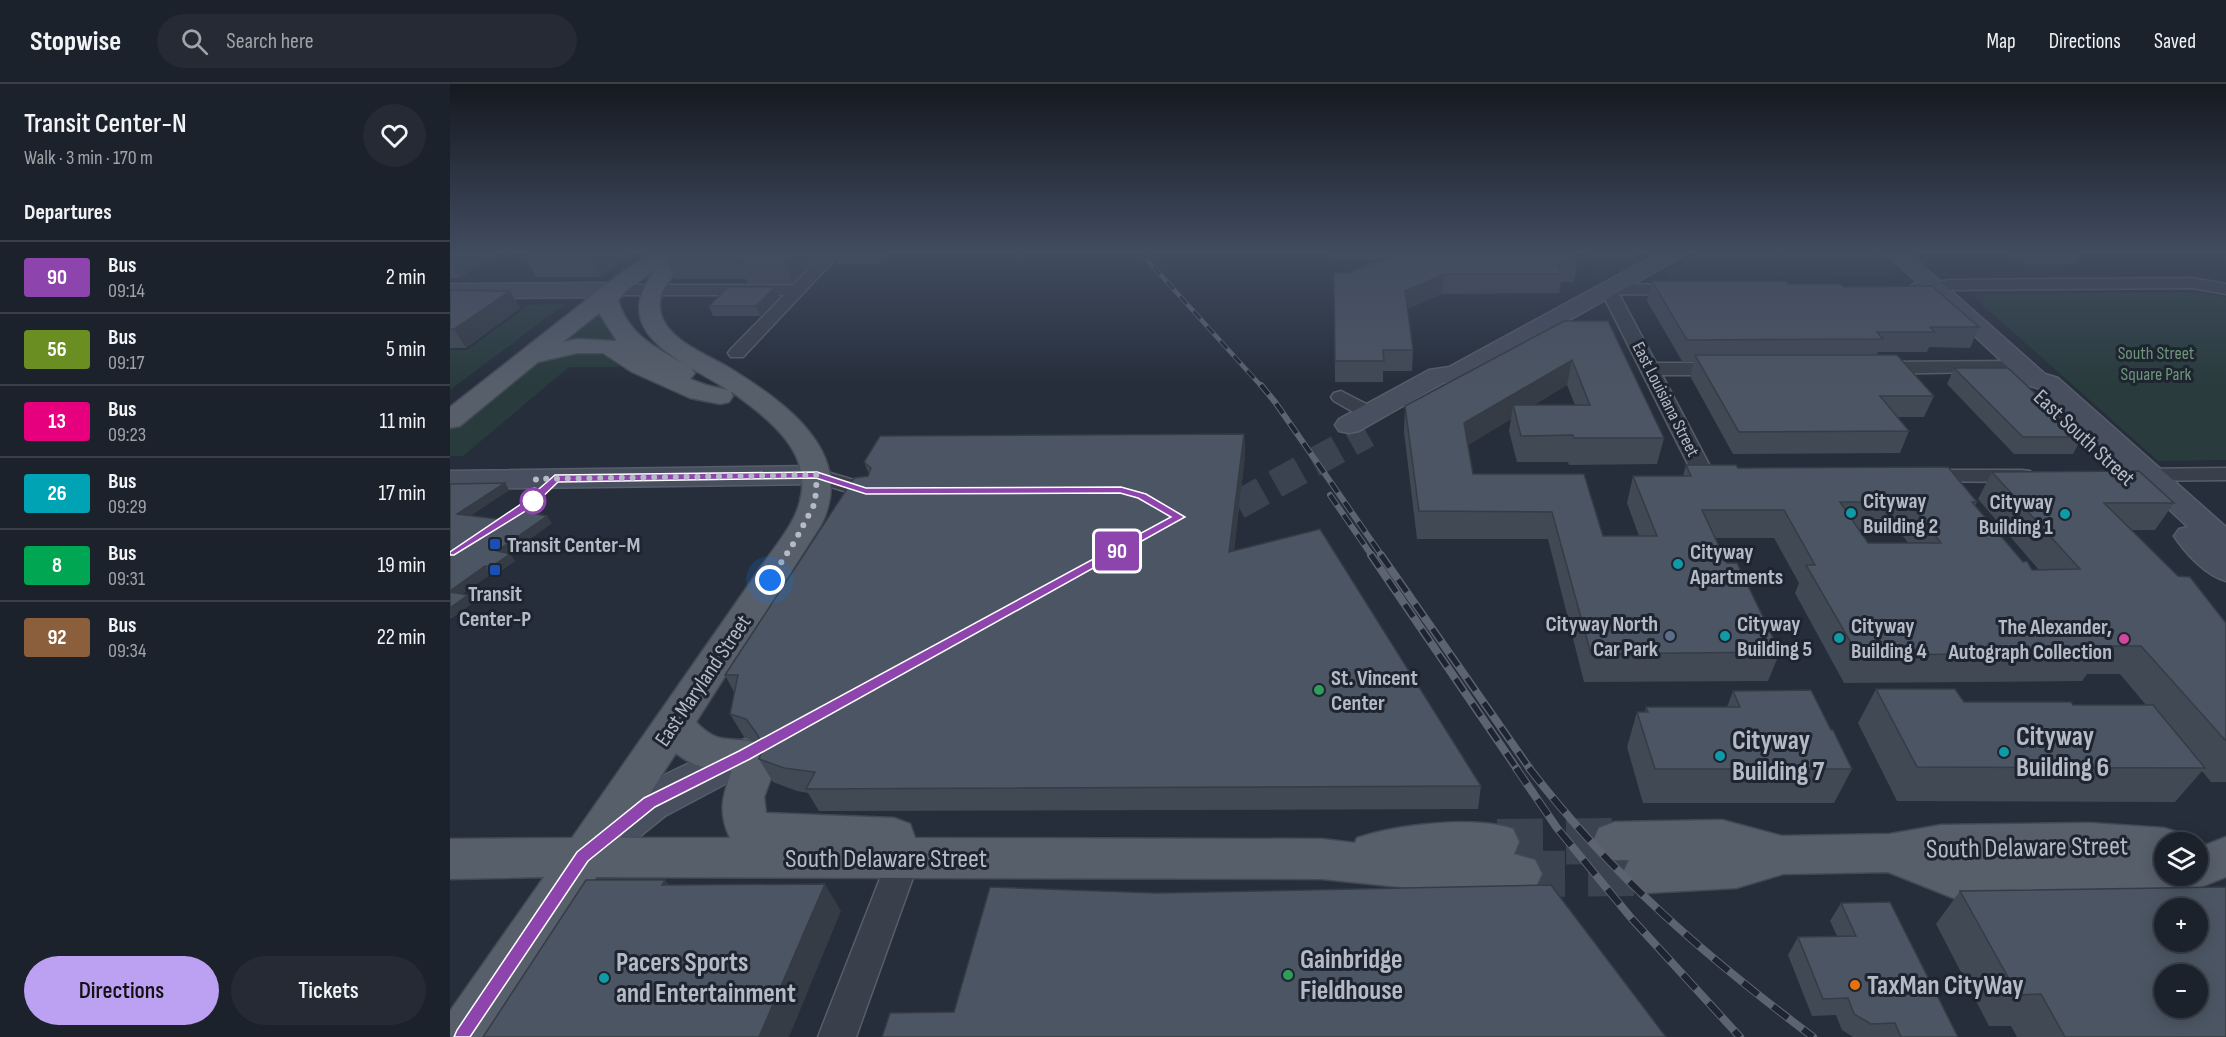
<!DOCTYPE html>
<meta charset="utf-8">
<style>
:root{--surface:#1c222c;--page:#252a34;--text:#f1f3f6;--muted:#a0a4a9;--line:#3a3f48;--accent:#bca0f2}
body{margin:0;font-family:"Sofia Sans Condensed",sans-serif;background:var(--page);color:var(--text);height:100vh;display:flex;flex-direction:column;font-size:22px;white-space:nowrap}
*{box-sizing:border-box;margin:0}
p{font-size:20px;color:var(--muted)}
.icon{flex:none;width:33px;height:33px;fill:none;stroke:currentColor;stroke-width:2;stroke-linecap:round;stroke-linejoin:round}
.map{position:relative;flex:1;overflow:hidden}
.side{display:flex;flex-direction:column;background:var(--surface);width:450px}
.side>*{flex:none}
.badge{padding:0 12px;border-radius:4px;font-size:21px;line-height:39px}
.buttons{position:absolute;left:1704px;top:748px;display:grid;gap:12px}
.buttons a{display:grid;place-items:center;width:54px;height:54px;border-radius:50%;background:var(--surface);box-shadow:0 3px 15px #0003,0 0 0 2px var(--line);font-size:30px}
.you{position:absolute;width:30px;height:30px;margin:-15px;border:4px solid #fff;border-radius:50%;background:#1a73e8;box-shadow:0 0 0 9px #1a73e833}
.map>.badge{position:absolute;translate:-50% -50%;box-shadow:0 0 0 3px #fff}
h2{padding:0 24px;font-size:22px;line-height:54px}
.round{display:grid;place-items:center;flex:none;width:63px;height:63px;border-radius:32px;background:var(--page)}
.head{display:flex;align-items:center;justify-content:space-between;height:102px;padding:0 24px}
h1{font-size:28px;font-weight:600;line-height:45px}
.primary-button{display:flex;gap:12px;margin-top:auto;padding:12px 24px}
.primary-button a{flex:1;height:69px;border-radius:36px;background:var(--accent);color:#111;font-size:24px;font-weight:600;line-height:69px;text-align:center}
.primary-button a+a{background:var(--page);color:var(--text)}
ul{padding:0;list-style:none}
li{display:flex;align-items:center;gap:18px;height:72px;padding:0 24px;border-top:2px solid var(--line)}
li div{flex:1}
li b{display:block;font-size:22px}
li em{font-style:normal}
li .badge{min-width:66px;font-weight:700;text-align:center}
header{display:flex;align-items:center;gap:36px;box-sizing:border-box;height:84px;padding:0 30px;background:var(--surface);border-bottom:2px solid var(--line)}
header strong{font-size:28px}
nav{display:flex;gap:33px;margin-inline-start:auto;font-size:21px}
.search{width:420px;height:54px;background:var(--page);display:flex;align-items:center;gap:15px;box-sizing:border-box;padding:0 21px;border-radius:33px;color:var(--muted);font-size:22px}
main{display:flex;flex:1;min-height:0}
.map>svg:first-child{display:block}
.green{fill:#293b3d}
.lines{fill:none;stroke-linecap:round;stroke-linejoin:round}
.secondary-tunnel{stroke:#3b4350;stroke-width:29;stroke-dasharray:29 14;stroke-linecap:butt}
.primary-tunnel{stroke:#3b4350;stroke-width:46;stroke-dasharray:46 23;stroke-linecap:butt}
.street-casing{stroke:#575e69;stroke-width:3}
.secondary-casing{stroke:#575e69;stroke-width:3}
.primary-casing{stroke:#424954;stroke-width:3}
.street{fill:#39404b;fill-rule:evenodd}
.secondary{fill:#484f5e;fill-rule:evenodd}
.primary{fill:#575f6b;fill-rule:evenodd}
.rail-far3-casing{stroke:#5c6472;stroke-width:4.5}
.rail-far2-casing{stroke:#5c6472;stroke-width:6}
.rail-far1-casing{stroke:#5c6472;stroke-width:8}
.rail-casing{stroke:#5c6472;stroke-width:8}
.rail-far3{stroke:#1e2530;stroke-width:3;stroke-dasharray:10;stroke-linecap:butt}
.rail-far2{stroke:#1e2530;stroke-width:4;stroke-dasharray:12;stroke-linecap:butt}
.rail-far1{stroke:#1e2530;stroke-width:5;stroke-dasharray:15;stroke-linecap:butt}
.rail{stroke:#1e2530;stroke-width:6;stroke-dasharray:19;stroke-linecap:butt}
.wall{fill:#414955;fill-rule:evenodd}
.shaded-wall{fill:#353c45}
.building{fill:#4c5563;stroke:#353c45;stroke-width:1.5;fill-rule:evenodd}
.line{fill:#8e44ad;stroke:#fff;stroke-width:1.5}
.walk{stroke:#b5bbc6;stroke-width:6;stroke-dasharray:0 10.8}
.stop-dot{fill:#fff;stroke:#8e44ad;stroke-width:3}
.culture-dot{fill:#0f9aa8;stroke:#1e2530;stroke-width:2}
.transit-dot{fill:#1a4fb4;stroke:#1e2530;stroke-width:2}
.service-dot{fill:#5c6f8a;stroke:#1e2530;stroke-width:2}
.hotel-dot{fill:#d1479c;stroke:#1e2530;stroke-width:2}
.leisure-dot{fill:#2e9e5b;stroke:#1e2530;stroke-width:2}
.food-dot{fill:#e8710a;stroke:#1e2530;stroke-width:2}
.labels{text-anchor:middle;stroke-width:6;stroke-linejoin:round;paint-order:stroke}
.far-park-label{font-size:18px;fill:#6e9579;stroke:#1e2530}
.far-street-label{font-size:18px;fill:#b5bbc6;stroke:#1e2530}
.street-label{font-size:22px;fill:#b5bbc6;stroke:#1e2530}
.poi-label{font-size:22px;font-weight:bold;fill:#b5bbc6;stroke:#1e2530;text-anchor:start}
.near-poi-label{font-size:27px;font-weight:bold;fill:#b5bbc6;stroke:#1e2530;text-anchor:start}
.near-street-label{font-size:27px;fill:#b5bbc6;stroke:#1e2530}
</style>
<header>
<strong>Stopwise</strong>
<div class="search"><svg class="icon" aria-label="search" viewBox="0 0 24 24"><circle cx="10" cy="10" r="6"/><path d="M15 15l6 6"/></svg>Search here</div>
<nav><a>Map</a><a>Directions</a><a>Saved</a></nav>
</header>
<main>
<section class="side">
<div class="head"><div><h1>Transit Center-N</h1><p>Walk · 3 min · 170 m</p></div><a class="round"><svg class="icon" aria-label="heart" viewBox="0 0 24 24"><path d="M12 20l-8-8c-3-5 5-10 8-4 3-6 11-1 8 4z"/></svg></a></div>
<h2>Departures</h2>
<ul>
<li><span class="badge" style="background:#8e44ad;color:#fff">90</span><div><b>Bus</b><p>09:14</p></div><em>2 min</em></li>
<li><span class="badge" style="background:#6b8e23;color:#fff">56</span><div><b>Bus</b><p>09:17</p></div><em>5 min</em></li>
<li><span class="badge" style="background:#e6007e;color:#fff">13</span><div><b>Bus</b><p>09:23</p></div><em>11 min</em></li>
<li><span class="badge" style="background:#00a3b4;color:#fff">26</span><div><b>Bus</b><p>09:29</p></div><em>17 min</em></li>
<li><span class="badge" style="background:#00a651;color:#fff">8</span><div><b>Bus</b><p>09:31</p></div><em>19 min</em></li>
<li><span class="badge" style="background:#8b5e3c;color:#fff">92</span><div><b>Bus</b><p>09:34</p></div><em>22 min</em></li>
</ul>
<div class="primary-button"><a>Directions</a><a>Tickets</a></div>
</section>
<div class="map">
<svg width="1776" height="953" viewBox="0 0 1776 953">
<rect width="100%" height="100%" fill="#262e3b"/>
<!-- green -->
<g class="green">
<path d="M1134,168H1196L1173,181L1166,179L1146,191Z"/>
<path d="M1251,168H1422L1447,192L1220,193L1217,188Z"/>
<path d="M1746,208L1776,213V376L1708,377L1535,223L1523,210Z"/>
<path d="M115,220L0,306V266H17L79,221Z"/>
<path d="M149,228L166,256L146,269L158,273L170,283H119L13,372H0V346Z"/>
</g>
<g class="lines">
<!-- secondary-tunnel -->
<path class="secondary-tunnel" d="M750,442L917,349"/>
<!-- primary-tunnel -->
<g class="primary-tunnel">
<path d="M1047,758L1165,757"/>
<path d="M1069,790L1196,789"/>
</g>
<defs>
<g id="street">
<path d="M376,168H392L293,273H281L278,269L281,265L334,211H166L158,206L166,201H343Z"/>
<path d="M1742,194L1776,200V210L1742,204L1502,206L1464,210L1456,205L1464,200L1502,196Z"/>
<path d="M1158,200L1231,201L1239,206L1231,211L1169,210L1206,279H1272L1279,281L1281,285L1279,289L1272,291H1212L1263,388L1280,389L1283,394L1280,399L1272,400L1248,399L1245,394L1150,205Z"/>
<path d="M1571,277L1578,279L1580,283L1578,287L1427,290L1420,288L1418,284L1420,280L1427,278Z"/>
<path d="M891,307L926,325L929,329L926,333H912L884,317L881,313L884,309Z"/>
<path d="M1776,384V396L1685,397L1677,396L1674,391L1677,386L1685,385Z"/>
<path d="M367,385L424,402L427,407L424,412L416,414L359,396L356,391L359,386Z"/>
<path d="M1475,386H1572L1580,387L1583,392L1580,397L1572,398L1467,397L1464,392L1467,387Z"/>
<path d="M454,760L466,764L470,774L406,953H368L438,774L442,764Z"/>
</g>
<g id="secondary">
<path d="M1211,168H1236L1233,172L1013,296L993,299L909,347L899,349L889,347L885,341L889,335L979,286L999,283Z"/>
<path d="M1435,168H1457L1595,290L1608,294L1776,443V497C1756,492 1735,469 1724,452L1729,445L1738,443L1590,305L1577,301Z"/>
<path d="M166,199L174,201L177,206L174,211L166,213L0,214V200Z"/>
<path d="M367,382L377,385L382,391L377,397L367,400L0,405V387Z"/>
<path d="M295,655L309,660L315,671L309,682L215,732L169,769L153,775L137,769L131,756C151,714 239,680 281,660Z"/>
</g>
<g id="primary">
<path d="M203,168H243C231,186 207,201 210,226C214,255 256,270 278,283C333,317 408,368 371,441L246,638C271,664 279,650 309,660L314,673L318,674L324,686L314,713L316,729L444,734L460,740L465,754L872,755L905,759L907,754C944,741 1026,731 1063,745L1069,758L1064,770L1085,776L1092,790L1085,804L1069,810L979,806L872,795L146,793L43,953H0V927L94,793L0,795V755L122,754L318,473C330,456 345,438 350,417C363,369 320,336 286,311L280,307L283,312L279,318L270,320L240,314L182,288L153,269H127L88,278L10,342L0,344V323L167,192ZM206,185C155,249 232,276 278,306L256,301L240,295L245,289L241,284C210,265 179,254 168,216L177,206ZM149,229L167,257L127,255L113,258ZM226,669C241,682 262,687 282,687C272,713 268,728 280,754H171Z"/>
<path d="M1272,736L1332,752L1440,750L1491,741L1640,739L1714,744L1730,749L1734,759H1714V792H1748V764L1776,753V793L1748,804L1744,802L1742,806L1726,812L1662,816L1506,815L1438,788L1333,790L1286,804L1196,809L1180,803L1173,789L1179,776H1165L1149,770L1143,757L1149,744L1165,738Z"/>
</g>
</defs>
<!-- street casing -->
<use href="#street" class="street-casing"/>
<!-- secondary casing -->
<use href="#secondary" class="secondary-casing"/>
<!-- primary casing -->
<use href="#primary" class="primary-casing"/>
<!-- street -->
<use href="#street" class="street"/>
<!-- secondary -->
<use href="#secondary" class="secondary"/>
<!-- primary -->
<use href="#primary" class="primary"/>
<defs>
<path id="rail-far3" d="M690,168L812,303"/>
<g id="rail-far2">
<path d="M811,301L825,318L932,472"/>
<path d="M880,411L922,472"/>
</g>
<g id="rail-far1">
<path d="M921,471L1067,685"/>
<path d="M931,471L1080,685"/>
</g>
<g id="rail">
<path d="M1066,684L1107,744L1182,835L1290,953"/>
<path d="M1079,684C1164,794 1253,870 1363,953"/>
</g>
</defs>
<!-- rail-far3 casing -->
<use href="#rail-far3" class="rail-far3-casing"/>
<!-- rail-far2 casing -->
<use href="#rail-far2" class="rail-far2-casing"/>
<!-- rail-far1 casing -->
<use href="#rail-far1" class="rail-far1-casing"/>
<!-- rail casing -->
<use href="#rail" class="rail-casing"/>
<!-- rail-far3 -->
<use href="#rail-far3" class="rail-far3"/>
<!-- rail-far2 -->
<use href="#rail-far2" class="rail-far2"/>
<!-- rail-far1 -->
<use href="#rail-far1" class="rail-far1"/>
<!-- rail -->
<use href="#rail" class="rail"/>
</g>
<!-- wall -->
<g class="wall">
<path d="M0,168H51L10,194H0Z"/>
<path d="M83,168H185L151,193H86L75,173Z"/>
<path d="M228,168H375L342,199H298L296,195H225L216,176Z"/>
<path d="M384,168H442L431,180H388Z"/>
<path d="M882,168H947V169L1127,179L1124,198H1111L1109,209L992,210L957,225L963,266L962,287H933V298H885L884,189H898L929,176H883Z"/>
<path d="M1557,168H1631L1625,180L1576,181Z"/>
<path d="M1202,197L1338,200L1394,203L1529,243L1520,264L1479,263L1477,268H1428L1427,271L1484,312L1474,333H1448L1459,347L1450,369L1283,370L1240,292L1244,277H1232L1197,217Z"/>
<path d="M0,206L60,207L70,224L16,264H0Z"/>
<path d="M329,213L310,232H263L259,222Z"/>
<path d="M1114,237L1214,354L1207,380L1119,381L1118,378H1067L1059,347L1061,335L1018,361L1023,390L1153,452H1189L1177,419L1183,392H1233L1236,381L1288,384L1527,418L1525,422L1573,478L1582,486H1589L1528,415L1542,388L1724,419L1705,446H1682L1776,539V698H1761L1752,687L1725,718L1447,717L1408,639L1426,605L1514,618L1623,621H1696L1670,590H1637L1632,597L1394,599L1345,509L1349,499L1324,454H1265L1277,479L1330,568L1318,597L1134,598L1098,455H967L954,348L955,322ZM1117,301L1125,321H1084ZM1408,445H1448L1458,459H1418Z"/>
<path d="M1504,284L1632,353L1623,370H1564L1497,300Z"/>
<path d="M794,350L795,371L784,467L1031,702L1028,725L369,727L358,709L347,707L323,698L309,675L313,662L310,658L294,653L280,630L284,608L275,591L418,392L419,390L414,378Z"/>
<path d="M55,399L59,406L20,432L56,436L102,439L59,470L65,477L46,490H41L12,510L24,518L2,534H0V400Z"/>
<path d="M1283,607L1381,646L1402,685L1384,719H1193L1177,663L1187,628H1195L1196,623H1277Z"/>
<path d="M1510,807L1776,953H1567L1561,942H1539L1486,840Z"/>
<path d="M1391,819L1508,953H1403L1392,946L1386,931L1362,932L1338,871L1348,853L1387,852L1380,837Z"/>
</g>
<!-- shaded-wall -->
<g class="shaded-wall">
<path d="M14,168H51L10,194L0,176Z"/>
<path d="M148,168H185L151,193L141,173Z"/>
<path d="M349,168H375L342,199L335,180Z"/>
<path d="M428,168H442L431,180Z"/>
<path d="M994,190L992,210L954,227L955,207Z"/>
<path d="M325,203L329,213L310,232L306,222Z"/>
<path d="M60,207L70,224L16,264L4,245Z"/>
<path d="M1122,276L1117,301L1066,332L1063,321L1061,335L1012,365L1014,339Z"/>
<path d="M794,350L795,371L781,491L779,468Z"/>
<path d="M55,399L59,406L12,437L7,430Z"/>
<path d="M97,432L102,439L52,474L47,467Z"/>
<path d="M60,470L65,477L46,490L41,483Z"/>
<path d="M35,482L41,490L5,515L0,507Z"/>
<path d="M18,511L24,518L2,534L0,532V524Z"/>
<path d="M215,796L237,823L212,801Z"/>
<path d="M375,800L391,827L339,953H309Z"/>
</g>
<!-- building -->
<g class="building">
<path d="M0,168H14L0,176Z"/>
<path d="M83,168H148L141,173H75Z"/>
<path d="M228,168H349L335,180H290L295,176H216Z"/>
<path d="M950,168H1122L1127,179H1107L1112,190H994L955,207L963,266H933L934,277H885L884,189H898Z"/>
<path d="M1202,197H1335L1338,200H1390L1394,203L1482,202L1529,243H1480L1485,248H1427L1433,255L1237,256Z"/>
<path d="M278,203H325L306,222H259Z"/>
<path d="M0,206L60,207L4,245H0Z"/>
<path d="M1114,237H1158L1214,354H1124L1123,351L1071,352L1063,321H1140L1122,276L1014,339L1023,390H1134L1153,452H1207L1183,392H1241L1236,381H1286L1288,384L1498,383L1527,418H1522L1573,478L1577,477L1582,486L1630,485L1542,388L1689,387L1724,419H1654L1728,492L1740,493L1776,539V657L1691,562H1647L1652,569L1408,571L1356,481H1365L1334,426H1252L1277,479H1287L1330,568L1141,570L1102,428L969,427L955,322ZM1390,418H1460L1491,459H1418Z"/>
<path d="M1245,271H1447L1484,312H1430L1459,347L1289,348Z"/>
<path d="M1504,284H1558L1632,353H1573Z"/>
<path d="M794,350L779,468L870,445L1031,702L356,705L365,688L334,684L309,675L313,662L307,650L296,635L280,630L288,591H275L404,394L418,392L421,384L414,378L430,352Z"/>
<path d="M55,399L7,430L56,436L70,427L97,432L47,467L60,470L41,483L35,482L0,507V400Z"/>
<path d="M0,508L18,511L0,524Z"/>
<path d="M1426,605H1505L1514,618H1621L1623,621H1703L1755,684L1467,683Z"/>
<path d="M1361,606L1381,646H1383L1402,685H1205L1187,628H1198L1196,623H1290L1283,607Z"/>
<path d="M136,796H215L212,801L375,800L309,953H33Z"/>
<path d="M1101,801L1216,953H432L440,929L504,928L540,803L707,809Z"/>
<path d="M1776,803V953H1615L1591,910L1568,911L1510,807ZM1714,825H1748V858H1714ZM1714,891H1748V924H1714Z"/>
<path d="M1440,818L1508,953H1451L1445,939L1421,940L1404,930L1398,914L1373,915L1348,853L1406,852L1391,819Z"/>
</g>
<!-- sky -->
<linearGradient id="sky" x2="0" y2="1"><stop stop-color="#151920"/><stop offset="0.56" stop-color="#414c60"/><stop offset="1" stop-color="#414c60" stop-opacity="0"/></linearGradient>
<rect width="1776" height="301" fill="url(#sky)"/>
<!-- line -->
<path class="line" d="M367,388L416,404L671,403L696,410L735,433L300,675L205,723L138,777L20,953H4L7,946L127,768L194,714L289,667L721,433L688,414L670,409L416,410L366,394L108,398L82,423L4,471H0V468L74,418L105,391Z"/>
<g class="lines">
<!-- walk -->
<path class="walk" d="M83,417L86,395L367,391L365,419L345,457L320,496"/>
</g>
<!-- markers -->
<circle class="stop-dot" cx="83" cy="417" r="12"/>
<g class="culture-dot">
<circle cx="1401" cy="429" r="6"/>
<circle cx="1615" cy="430" r="6"/>
<circle cx="1228" cy="480" r="6"/>
<circle cx="1275" cy="552" r="6"/>
<circle cx="1389" cy="554" r="6"/>
<circle cx="1554" cy="668" r="6"/>
<circle cx="1270" cy="672" r="6"/>
<circle cx="154" cy="894" r="6"/>
</g>
<g class="transit-dot">
<rect x="39" y="454" width="12" height="12" rx="3"/>
<rect x="39" y="480" width="12" height="12" rx="3"/>
</g>
<circle class="service-dot" cx="1220" cy="552" r="6"/>
<circle class="hotel-dot" cx="1674" cy="555" r="6"/>
<g class="leisure-dot">
<circle cx="869" cy="606" r="6"/>
<circle cx="838" cy="891" r="6"/>
</g>
<circle class="food-dot" cx="1405" cy="901" r="6"/>
<g class="labels">
<!-- far-park labels -->
<g class="far-park-label">
<text x="1706" y="275">South Street<tspan x="1706" dy="21">Square Park</tspan></text>
</g>
<!-- far-street labels -->
<g class="far-street-label">
<text transform="translate(1216 315) rotate(63)" y="6">East Louisiana Street</text>
</g>
<!-- street labels -->
<g class="street-label">
<text transform="translate(1635 353) rotate(43)" y="8">East South Street</text>
<text transform="translate(252 596) rotate(-56)" y="8">East Maryland Street</text>
</g>
<!-- poi labels -->
<g class="poi-label">
<text x="1413" y="424">Cityway<tspan x="1413" dy="25">Building 2</tspan></text>
<text x="1603" y="425" text-anchor="end">Cityway<tspan x="1603" dy="25">Building 1</tspan></text>
<text x="57" y="468">Transit Center-M</text>
<text x="1240" y="475">Cityway<tspan x="1240" dy="25">Apartments</tspan></text>
<text x="45" y="517" text-anchor="middle">Transit<tspan x="45" dy="25">Center-P</tspan></text>
<text x="1208" y="547" text-anchor="end">Cityway North<tspan x="1208" dy="25">Car Park</tspan></text>
<text x="1287" y="547">Cityway<tspan x="1287" dy="25">Building 5</tspan></text>
<text x="1401" y="549">Cityway<tspan x="1401" dy="25">Building 4</tspan></text>
<text x="1662" y="550" text-anchor="end">The Alexander,<tspan x="1662" dy="25">Autograph Collection</tspan></text>
<text x="881" y="601">St. Vincent<tspan x="881" dy="25">Center</tspan></text>
</g>
<!-- near-poi labels -->
<g class="near-poi-label">
<text x="1566" y="661">Cityway<tspan x="1566" dy="31">Building 6</tspan></text>
<text x="1282" y="665">Cityway<tspan x="1282" dy="31">Building 7</tspan></text>
<text x="850" y="884">Gainbridge<tspan x="850" dy="31">Fieldhouse</tspan></text>
<text x="166" y="887">Pacers Sports<tspan x="166" dy="31">and Entertainment</tspan></text>
<text x="1417" y="910">TaxMan CityWay</text>
</g>
<!-- near-street labels -->
<g class="near-street-label">
<text transform="translate(1577 763) rotate(-1)" y="9">South Delaware Street</text>
<text x="436" y="783">South Delaware Street</text>
</g>
</g>
</svg>
<div class="buttons">
<a><svg class="icon" aria-label="layers" viewBox="0 0 24 24"><path d="M12 4l9 5-9 5-9-5zM3 14l9 5 9-5"/></svg></a>
<a>+</a>
<a>−</a>
</div>
<div class="you" style="left:320px;top:496px"></div>
<b class="badge" style="left:667px;top:467px;background:#8e44ad;color:#fff">90</b>
</div>
</main>
